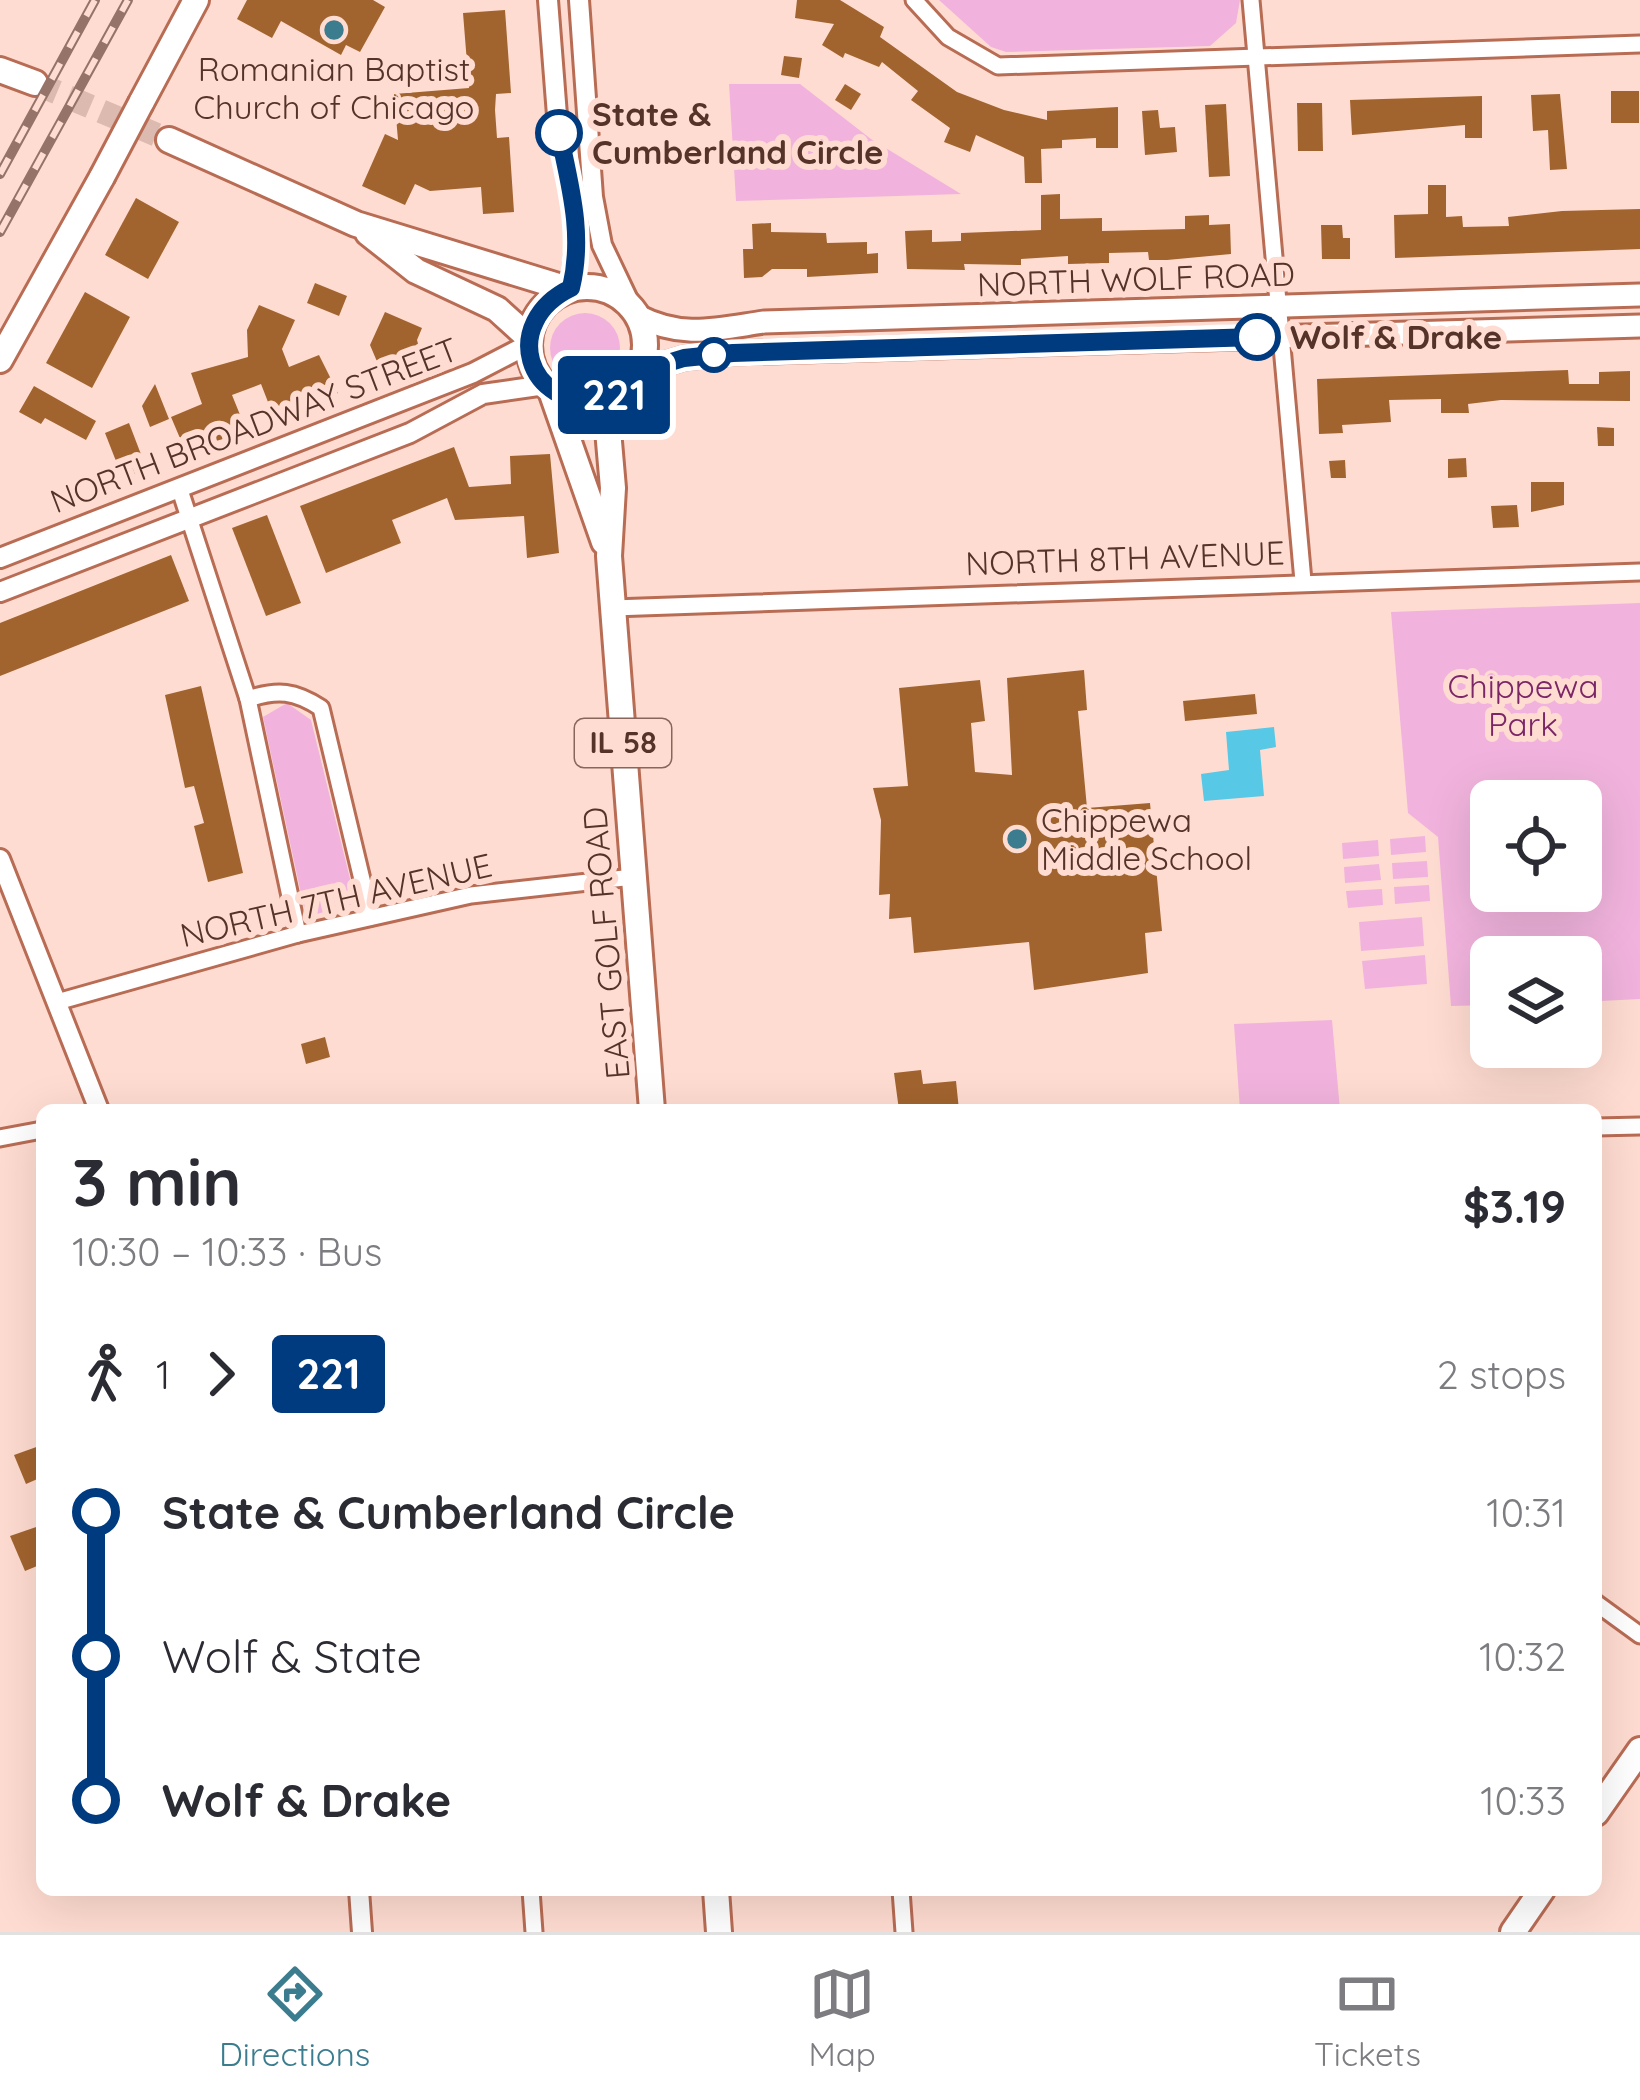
<!DOCTYPE html>
<meta charset="utf-8">
<style>
:root{--surface:#fff;--page:#f2f2f3;--text:#2b2b33;--muted:#7c7c81;--line:#e1e1e2;--accent:#3b7d8f}
body{margin:0;font-family:Quicksand,sans-serif;background:var(--page);color:var(--text);height:100vh;display:flex;flex-direction:column;font-size:45px;white-space:nowrap}
*{box-sizing:border-box;margin:0}
p{font-size:39px;color:var(--muted)}
.icon{flex:none;width:66px;height:66px;fill:none;stroke:currentColor;stroke-width:2;stroke-linecap:round;stroke-linejoin:round}
.map{position:relative;flex:1;overflow:hidden}
.details{position:absolute;left:36px;top:1104px;width:1566px;height:792px;display:flex;flex-direction:column;background:var(--surface);border-radius:18px;box-shadow:0 12px 48px #0002}
.details>*{flex:none}
.badge{padding:0 24px;border-radius:9px;font-size:42px;line-height:78px}
.fabs{position:absolute;left:1470px;top:780px;display:grid;gap:24px}
.fabs a{display:grid;place-items:center;width:132px;height:132px;border-radius:18px;background:var(--surface);box-shadow:0 12px 48px #0002;font-size:60px}
.map>.badge{position:absolute;translate:-50% -50%;box-shadow:0 0 0 6px #fff}
.legs{display:flex;align-items:center;gap:18px;height:132px;padding:0 36px;font-size:39px}
.legs p{margin-inline-start:auto}
.overview{display:flex;align-items:center;justify-content:space-between;height:204px;padding:0 36px}
h1{font-size:66px;font-weight:700;line-height:90px}
ul{padding:0 36px;list-style:none}
li{display:flex;align-items:center;gap:42px;height:144px;font-size:45px}
li i{display:grid;place-items:center;width:18px;height:100%;margin:0 15px;background:currentColor}
li i::after{content:'';width:30px;height:30px;margin:-15px;border:9px solid;border-radius:50%;background:var(--surface)}
li p{margin-inline-start:auto}
li:first-child i{background:linear-gradient(#0000 50%,currentColor 0)}
li:last-child i{background:linear-gradient(currentColor 50%,#0000 0)}
.tabs{display:flex;justify-content:space-around;align-items:center;height:168px;border-top:3px solid var(--line);background:var(--surface);font-size:33px;color:var(--muted)}
.tabs a{display:grid;justify-items:center;gap:6px}
.tabs .active{color:var(--accent)}
.map>svg:first-child{display:block}
.green{fill:#f1b3dd;fill-rule:evenodd}
.water{fill:#57c8e6}
.building{fill:#a2642f}
.lines{fill:none;stroke-linecap:round;stroke-linejoin:round}
.primary-tunnel{stroke:#ddbaaf;stroke-width:24;stroke-dasharray:24 12;stroke-linecap:butt}
.minor-casing{stroke:#b96c54;stroke-width:21}
.tertiary-casing{stroke:#b96c54;stroke-width:24}
.secondary-casing{stroke:#b96c54;stroke-width:27}
.primary-casing{stroke:#b96c54;stroke-width:30}
.minor{stroke:#fff;stroke-width:15}
.tertiary{stroke:#fff;stroke-width:18}
.secondary{stroke:#fff;stroke-width:21}
.primary{stroke:#fff;stroke-width:24}
.rail-casing{stroke:#967368;stroke-width:10}
.rail{stroke:#ffdcd1;stroke-width:6;stroke-dasharray:18;stroke-linecap:butt}
.primary-bridge-casing{stroke:#b96c54;stroke-width:30;stroke-linecap:butt}
.primary-bridge{stroke:#fff;stroke-width:24}
.line-1-casing{stroke:#fff;stroke-width:27}
.line-1{stroke:#003b80;stroke-width:18}
.poi-dot{fill:#3b7d8f;stroke:#ffdcd1;stroke-width:4.5}
.stop-1-dot{fill:#fff;stroke:#003b80;stroke-width:6}
.labels{text-anchor:middle;stroke-width:12;stroke-linejoin:round;paint-order:stroke}
.shield{fill:#ffdcd1;stroke:#88665b;stroke-width:3}
.shield-label{font-size:30px;font-weight:bold;fill:#553328}
.poi-label{font-size:33px;fill:#553328;stroke:#ffdcd1}
.stop-label{font-size:33px;font-weight:bold;fill:#553328;stroke:#ffdcd1;text-anchor:start}
.street-label{font-size:33px;fill:#553328;stroke:#ffdcd1}
.park-label{font-size:33px;fill:#7b2667;stroke:#ffdcd1}
</style>
<div class="map">
<svg width="1640" height="1932" viewBox="0 0 1640 1932">
<rect width="100%" height="100%" fill="#ffdcd1"/>
<!-- green -->
<g class="green">
<path d="M939,0H1240L1236,23L1210,46L1006,52L991,47Z"/>
<path d="M729,84H800L871,139L961,194L736,201Z"/>
<circle cx="585" cy="348" r="35"/>
<path d="M1640,603V999L1581,1002V957H1491V1005L1451,1006L1438,837L1408,813L1391,612ZM1491,801H1581V891H1491Z"/>
<path d="M287,703L311,720L356,903L306,917L263,717Z"/>
<path d="M1425,836L1426,852L1391,855L1390,839Z"/>
<path d="M1378,840L1379,856L1343,859L1342,843Z"/>
<path d="M1427,861L1428,877L1393,879L1392,863Z"/>
<path d="M1379,864L1381,880L1345,883L1344,867Z"/>
<path d="M1429,885L1430,901L1395,904L1394,887Z"/>
<path d="M1382,889L1383,905L1348,908L1346,891Z"/>
<path d="M1422,917L1424,946L1361,951L1359,922Z"/>
<path d="M1425,955L1427,984L1365,989L1362,961Z"/>
<path d="M1332,1020L1340,1110H1240L1234,1024Z"/>
</g>
<!-- water -->
<path class="water" d="M1274,727L1276,747L1260,750L1264,796L1204,801L1201,774L1229,770L1226,732Z"/>
<!-- building -->
<g class="building">
<path d="M247,0H373L385,7L360,52L346,45L341,55L281,21L272,38L237,19Z"/>
<path d="M797,0H840L884,27L880,37L957,92L1004,110L1047,120V111L1118,107V148H1096V138L1062,140V148L1041,149L1042,183H1025L1024,157L976,135L970,152L944,142L950,128L911,100L918,91L882,62L879,67L845,53L843,58L822,45L834,24L795,18Z"/>
<path d="M505,10L511,93L496,94L495,110L497,138L509,137L514,212L483,214L481,187L430,191L415,184L405,205L362,186L385,134L398,140L394,94L469,88L463,13Z"/>
<path d="M784,56L802,58L799,78L781,75Z"/>
<path d="M845,84L861,94L851,110L835,100Z"/>
<rect x="1611" y="91" width="28" height="32"/>
<path d="M1560,94L1567,169L1550,170L1548,130L1533,131L1531,95Z"/>
<path d="M1482,96V138H1465V125L1352,135L1350,100Z"/>
<path d="M1297,103H1322L1323,151H1298Z"/>
<path d="M1226,104L1230,176L1209,177L1205,105Z"/>
<path d="M1158,110L1160,128L1175,127L1177,152L1145,155L1142,111Z"/>
<path d="M1428,185H1446V217L1462,216L1463,227L1509,226L1508,217L1562,211L1640,209V249L1395,258L1394,215L1428,214Z"/>
<path d="M1060,194V219L1102,218V231L1185,229V216L1209,215V225L1230,224L1231,254L1167,260H1149L1148,252L1109,253V263L1068,264V256L1021,259V265L964,264L965,270L907,269L905,231L932,230V242L961,241V233L1041,230V195Z"/>
<path d="M136,198L179,222L148,279L105,255Z"/>
<path d="M771,223V232L826,233L827,243L867,242V254L878,253V273L807,277V269H772L762,277L744,278L743,249H753L752,224Z"/>
<path d="M1321,225H1342L1343,238H1350V259H1322Z"/>
<path d="M315,283L347,296L339,316L307,303Z"/>
<path d="M85,292L130,317L92,388L46,363Z"/>
<path d="M259,305L295,320L282,349L289,367L319,355L338,393L275,420L261,384L232,395L247,432L185,450L171,417L202,404L191,373L248,357L247,330Z"/>
<path d="M385,312L422,328L417,340L423,362L384,378L370,345Z"/>
<path d="M1568,370L1569,384H1599V372L1630,371V401L1501,400L1468,404L1469,413H1441V399L1389,400L1391,422L1342,425L1343,433L1319,434L1317,379Z"/>
<path d="M155,384L169,419L150,427L142,406Z"/>
<path d="M34,386L96,421L86,440L45,418L41,424L19,412Z"/>
<path d="M129,423L147,470L123,479L105,433Z"/>
<path d="M1597,427L1614,428V446H1598Z"/>
<path d="M454,447L469,487L511,484L510,456L550,454L559,553L527,558L524,516L455,520L447,498L392,520L401,543L326,573L300,506Z"/>
<path d="M1466,458L1467,477L1448,478V459Z"/>
<path d="M1345,460L1346,478H1331L1329,461Z"/>
<path d="M1531,482H1564V505L1531,512Z"/>
<path d="M1517,505L1519,527L1493,528L1491,506Z"/>
<path d="M267,515L301,603L266,616L232,528Z"/>
<path d="M171,555L189,601L0,676V623Z"/>
<path d="M1084,670L1087,710L1078,711L1087,808L1150,803L1162,931L1145,933L1148,973L1034,990L1029,942L914,953L911,917L889,919L890,894L879,895L881,820L873,788L908,786L899,688L980,680L985,721L971,723L975,772L1012,775L1007,678Z"/>
<path d="M201,686L243,873L208,882L194,826L204,823L194,786L185,788L165,695Z"/>
<path d="M1255,694L1257,714L1185,721L1183,701Z"/>
<path d="M325,1037L330,1057L306,1064L301,1044Z"/>
<path d="M921,1070L923,1084L956,1081L959,1110H899L894,1073Z"/>
<path d="M42,1445V1477L26,1484L14,1455Z"/>
<path d="M42,1525V1564L25,1571L10,1536Z"/>
</g>
<g class="lines">
<!-- primary-tunnel -->
<path class="primary-tunnel" d="M35,83L169,140"/>
<defs>
<g id="minor">
<path d="M914,0L948,37L998,66L1640,44"/>
<path d="M1251,0L1303,581"/>
<path d="M180,490L248,699L298,934"/>
<path d="M613,608L1640,572"/>
<path d="M248,699C278,689 295,691 321,708L371,917"/>
<path d="M57,1002L298,934L471,895L633,877"/>
<path d="M1596,1127L1640,1126"/>
<path d="M0,1138L42,1130"/>
<path d="M1596,1603L1640,1635"/>
<path d="M531,1890L534,1932"/>
<path d="M901,1890L904,1932"/>
</g>
<g id="tertiary">
<path d="M548,0L558,128L578,225L571,288"/>
<path d="M579,0L593,197L602,245L631,306"/>
<path d="M0,558L473,373L529,344"/>
<path d="M0,592L410,433L483,394L545,385"/>
<path d="M0,859L99,1110"/>
<path d="M359,1890L362,1932"/>
</g>
<g id="secondary">
<path d="M638,316C682,339 716,329 764,322L1640,295"/>
<path d="M638,372L684,358L733,353L1640,326"/>
</g>
<g id="primary">
<path d="M0,70L35,83"/>
<path d="M141,103L196,0"/>
<path d="M169,140L356,224L568,289"/>
<path d="M368,233L416,271L497,309L529,338"/>
<circle cx="587" cy="345" r="58"/>
<path d="M0,360L102,177"/>
<path d="M551,391L604,542"/>
<path d="M620,393L608,430L613,488L609,556L652,1110"/>
<path d="M1596,1813L1640,1750"/>
<path d="M716,1890L719,1932"/>
<path d="M1513,1932L1542,1890"/>
</g>
</defs>
<!-- minor casing -->
<use href="#minor" class="minor-casing"/>
<!-- tertiary casing -->
<use href="#tertiary" class="tertiary-casing"/>
<!-- secondary casing -->
<use href="#secondary" class="secondary-casing"/>
<!-- primary casing -->
<use href="#primary" class="primary-casing"/>
<!-- minor -->
<use href="#minor" class="minor"/>
<!-- tertiary -->
<use href="#tertiary" class="tertiary"/>
<!-- secondary -->
<use href="#secondary" class="secondary"/>
<!-- primary -->
<use href="#primary" class="primary"/>
<defs>
<g id="rail">
<path d="M0,174L95,0"/>
<path d="M0,232L128,0"/>
</g>
</defs>
<!-- rail casing -->
<use href="#rail" class="rail-casing"/>
<!-- rail -->
<use href="#rail" class="rail"/>
<defs>
<path id="primary-bridge" d="M102,177L141,103"/>
</defs>
<!-- primary-bridge casing -->
<use href="#primary-bridge" class="primary-bridge-casing"/>
<!-- primary-bridge -->
<use href="#primary-bridge" class="primary-bridge"/>
</g>
<g class="lines">
<defs>
<path id="line-1" d="M559,133C570,186 584,234 571,288C500,322 525,411 604,400L638,372L684,358L733,353L1257,337"/>
</defs>
<!-- line-1 casing -->
<use href="#line-1" class="line-1-casing"/>
<!-- line-1 -->
<use href="#line-1" class="line-1"/>
</g>
<!-- markers -->
<g class="poi-dot">
<circle cx="334" cy="30" r="12"/>
<circle cx="1017" cy="839" r="12"/>
</g>
<g class="stop-1-dot">
<circle cx="559" cy="133" r="21"/>
<circle cx="1257" cy="337" r="21"/>
<circle cx="714" cy="355" r="15"/>
</g>
<g class="labels">
<!-- shield labels -->
<rect class="shield" x="575" y="719" width="96" height="48" rx="9"/>
<g class="shield-label">
<text x="623" y="753">IL 58</text>
</g>
<!-- poi labels -->
<g class="poi-label">
<text x="334" y="81">Romanian Baptist<tspan x="334" dy="38">Church of Chicago</tspan></text>
<text x="1041" y="832" text-anchor="start">Chippewa<tspan x="1041" dy="38">Middle School</tspan></text>
</g>
<!-- stop labels -->
<g class="stop-label">
<text x="592" y="126">State &amp;<tspan x="592" dy="38">Cumberland Circle</tspan></text>
<text x="1290" y="349">Wolf &amp; Drake</text>
</g>
<!-- street labels -->
<g class="street-label">
<text transform="translate(1136 279) rotate(-2)" y="12">NORTH WOLF ROAD</text>
<text transform="translate(254 425) rotate(-21)" y="12">NORTH BROADWAY STREET</text>
<text transform="translate(1125 558) rotate(-2)" y="12">NORTH 8TH AVENUE</text>
<text transform="translate(336 900) rotate(-13)" y="12">NORTH 7TH AVENUE</text>
<text transform="translate(606 943) rotate(-95)" y="12">EAST GOLF ROAD</text>
</g>
<!-- park labels -->
<g class="park-label">
<text x="1523" y="698">Chippewa<tspan x="1523" dy="38">Park</tspan></text>
</g>
</g>
</svg>
<div class="fabs">
<a><svg class="icon" aria-label="locate" viewBox="0 0 24 24"><circle cx="12" cy="12" r="6"/><path d="M12 2v4M12 18v4M2 12h4M18 12h4"/></svg></a>
<a><svg class="icon" aria-label="layers" viewBox="0 0 24 24"><path d="M12 4l9 5-9 5-9-5zM3 14l9 5 9-5"/></svg></a>
</div>
<b class="badge" style="left:614px;top:395px;background:#003b80;color:#fff">221</b>
<section class="details">
<div class="overview"><div><h1>3 min</h1><p>10:30 – 10:33 · Bus</p></div><b>$3.19</b></div>
<div class="legs"><svg class="icon" aria-label="walk" viewBox="0 0 24 24"><circle cx="13" cy="4" r="2"/><path d="M13 8l-2 6 4 7M11 14l-3 7M7 12l3-4h3l4 4"/></svg>1<svg class="icon" aria-label="forward" viewBox="0 0 24 24"><path d="M9 5l7 7-7 7"/></svg><b class="badge" style="background:#003b80;color:#fff">221</b><p>2 stops</p></div>
<ul>
<li><i style="color:#003b80"></i><b>State &amp; Cumberland Circle</b><p>10:31</p></li>
<li><i style="color:#003b80"></i><span>Wolf &amp; State</span><p>10:32</p></li>
<li><i style="color:#003b80"></i><b>Wolf &amp; Drake</b><p>10:33</p></li>
</ul>
</section>
</div>
<nav class="tabs">
<a class="active"><svg class="icon" aria-label="directions" viewBox="0 0 24 24"><path d="M12 3l9 9-9 9-9-9zM9 14v-3h6M13 9l2 2-2 2"/></svg>Directions</a>
<a><svg class="icon" aria-label="map" viewBox="0 0 24 24"><path d="M3 6l6-2 6 2 6-2v14l-6 2-6-2-6 2zM9 4v14M15 6v14"/></svg>Map</a>
<a><svg class="icon" aria-label="tickets" viewBox="0 0 24 24"><path d="M3 7h18v10H3zM15 7v10"/></svg>Tickets</a>
</nav>
